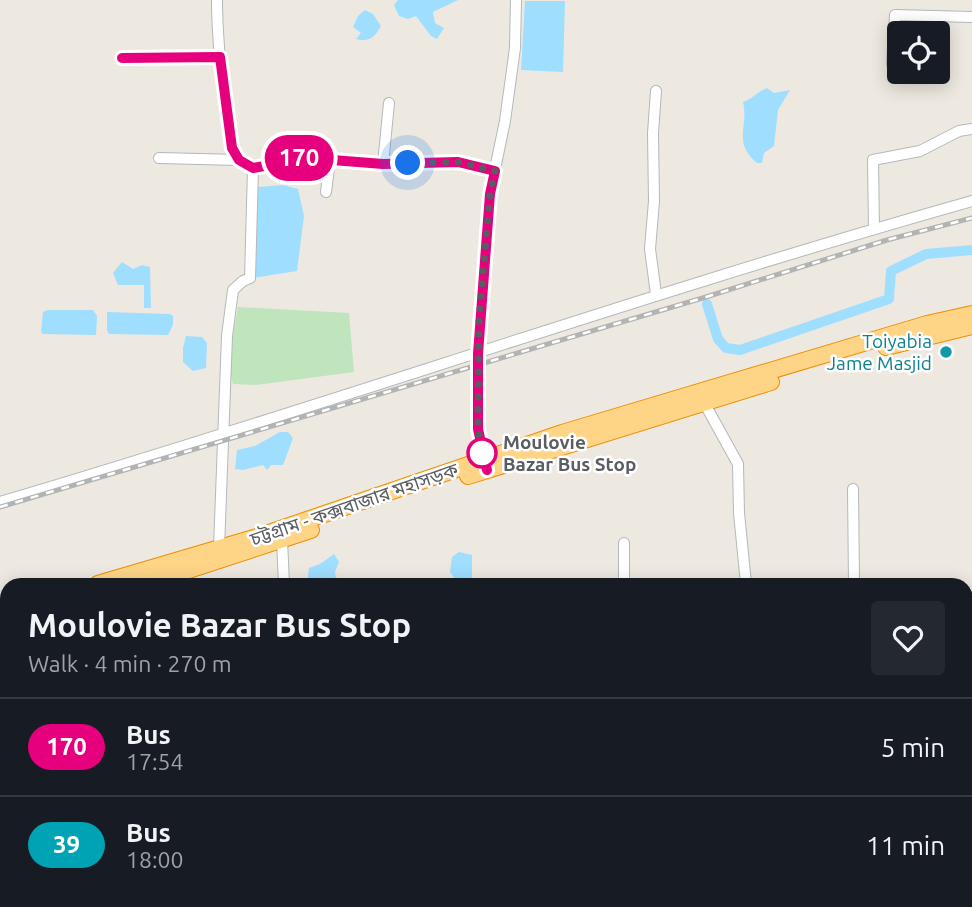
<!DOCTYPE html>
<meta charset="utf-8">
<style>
:root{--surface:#171b24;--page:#242831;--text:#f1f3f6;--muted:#9ea1a6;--line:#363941}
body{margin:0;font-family:Ubuntu,"Noto Sans Bengali",sans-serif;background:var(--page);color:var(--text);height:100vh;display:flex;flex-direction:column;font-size:26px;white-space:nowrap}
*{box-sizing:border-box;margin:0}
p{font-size:23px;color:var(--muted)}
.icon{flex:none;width:38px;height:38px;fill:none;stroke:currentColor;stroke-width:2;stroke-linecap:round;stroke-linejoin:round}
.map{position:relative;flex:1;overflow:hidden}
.drawer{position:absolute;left:0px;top:578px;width:973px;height:331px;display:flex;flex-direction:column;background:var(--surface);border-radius:21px 21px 0 0;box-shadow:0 4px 18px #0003}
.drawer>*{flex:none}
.badge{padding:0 14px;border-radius:23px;font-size:24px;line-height:46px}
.controls{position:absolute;left:887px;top:21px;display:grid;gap:14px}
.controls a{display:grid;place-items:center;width:63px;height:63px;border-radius:7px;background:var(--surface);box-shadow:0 4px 18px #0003;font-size:35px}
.you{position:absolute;width:35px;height:35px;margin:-18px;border:5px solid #fff;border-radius:50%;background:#1a73e8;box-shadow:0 0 0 10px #1a73e833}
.map>.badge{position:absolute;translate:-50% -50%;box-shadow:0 0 0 4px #fff}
.round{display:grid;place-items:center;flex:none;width:74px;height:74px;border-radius:7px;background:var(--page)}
.summary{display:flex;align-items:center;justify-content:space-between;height:119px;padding:0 28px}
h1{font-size:33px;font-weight:700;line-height:52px}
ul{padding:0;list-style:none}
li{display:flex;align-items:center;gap:21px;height:98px;padding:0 28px;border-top:2px solid var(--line)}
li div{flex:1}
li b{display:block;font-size:26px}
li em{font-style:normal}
li .badge{min-width:77px;font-weight:700;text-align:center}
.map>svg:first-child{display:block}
.green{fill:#c0e5bd}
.water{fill:#9fdeff}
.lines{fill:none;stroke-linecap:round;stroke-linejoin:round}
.canal{stroke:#9fdeff;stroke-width:10}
.minor-casing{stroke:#b4b8bc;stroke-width:12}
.highway-casing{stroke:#ee8e00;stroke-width:18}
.minor{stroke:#fff;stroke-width:10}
.highway{stroke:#fed587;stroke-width:16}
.rail-casing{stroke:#b2b3b3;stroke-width:5}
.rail{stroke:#fff;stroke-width:2.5;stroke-dasharray:8;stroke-linecap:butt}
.line-casing{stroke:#fff;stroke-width:16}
.line{stroke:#e6007e;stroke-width:10}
.walk{stroke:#5a5e62;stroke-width:7;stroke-dasharray:0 12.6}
.culture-dot{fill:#0f9aa8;stroke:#fff;stroke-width:2.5}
.stop-dot{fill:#fff;stroke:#e6007e;stroke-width:3.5}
.labels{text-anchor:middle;stroke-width:5;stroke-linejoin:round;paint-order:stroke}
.culture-label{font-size:19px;fill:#0d838f;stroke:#fff;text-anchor:end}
.stop-label{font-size:19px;font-weight:bold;fill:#5a5e62;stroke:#fff;text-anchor:start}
.street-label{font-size:19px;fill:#5a5e62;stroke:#fff}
</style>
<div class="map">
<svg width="972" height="907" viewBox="0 0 972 907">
<rect width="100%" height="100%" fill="#ede9e1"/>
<!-- green -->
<path class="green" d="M238,307L349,313L354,372L256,385L233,384C226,361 234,331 238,307Z"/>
<!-- water -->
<g class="water">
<path d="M398,0H458L433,12L435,23L444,28L437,39L431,36L416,16L408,19L399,16L394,5Z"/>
<path d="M525,1H565L563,72L521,70Z"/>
<path d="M365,10L373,14L381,26C374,38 370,42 356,39L361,33L353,27L358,16Z"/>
<path d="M767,88L774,93L790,90L778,110L774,146L764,153L762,163H757C732,142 749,127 743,102C753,99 757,92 767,88Z"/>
<path d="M283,185L298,189L304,216L297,271L253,278L258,187Z"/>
<path d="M122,262L133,269L142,265L150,267L151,308H144V285H118L113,273Z"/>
<path d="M48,310H93L97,316L96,335L43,334L41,332L43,312Z"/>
<path d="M107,312L170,314L173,316V325L168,335L109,334L107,330Z"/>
<path d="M186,336L202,337L207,343L206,368L193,371L183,362V348Z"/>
<path d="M280,432H288L293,438L283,465H271L267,470L263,465L243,470L235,469L237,450L255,446Z"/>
<path d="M459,552L472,555V577L469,580H456L450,572L452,557Z"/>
<path d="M334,554L339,562L335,572L337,583L340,584H307L309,568L320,564Z"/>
</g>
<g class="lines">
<!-- canal -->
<path class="canal" d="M707,304L718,339L726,348L740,350L889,299L891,271L926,254L972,250"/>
<defs>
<g id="minor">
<path d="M217,0C217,26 224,144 239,160C242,163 249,166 253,168L307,157L383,164L458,162L495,171"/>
<path d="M122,58L220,57"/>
<path d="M892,64L895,15L972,17"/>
<path d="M656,91L653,133L654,201L650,249L656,294"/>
<path d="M159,158L239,160"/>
<path d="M383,164L389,103"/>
<path d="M326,192L330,160"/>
<path d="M874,229L873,160L920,151L959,131L972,129"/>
<path d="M701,397L738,464L739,513L746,584"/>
<path d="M485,466L478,429L479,320L490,193L505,121L515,48L516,0"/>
<path d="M853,489L854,584"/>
<path d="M0,502C326,406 645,293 972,201"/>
<path d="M282,540L284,584"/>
<path d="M219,548L227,336L233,290L243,281L250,278L253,168"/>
<path d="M624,584V543"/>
<path d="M966,731H972"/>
<path d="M96,901L97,907"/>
<path d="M783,901V907"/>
</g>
<g id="highway">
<path d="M886,347L972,326"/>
<path d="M468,476L771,382"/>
<path d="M98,584L254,538L562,433L927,324L972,314"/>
<path d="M146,584L311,530"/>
<path d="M0,614L7,612"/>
<path d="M0,629L7,627"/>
</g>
</defs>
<!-- minor casing -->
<use href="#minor" class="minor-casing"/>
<!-- highway casing -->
<use href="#highway" class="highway-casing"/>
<!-- minor -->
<use href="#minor" class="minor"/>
<!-- highway -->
<use href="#highway" class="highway"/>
<defs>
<path id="rail" d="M0,507L706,297L887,240L972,218"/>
</defs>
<!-- rail casing -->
<use href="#rail" class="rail-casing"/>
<!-- rail -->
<use href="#rail" class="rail"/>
</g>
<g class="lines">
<defs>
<path id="line" d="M122,58L220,57L232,148L239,160L253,168L307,158L383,164L458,162L495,171L490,194L478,354V429L487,470"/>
</defs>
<!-- line casing -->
<use href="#line" class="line-casing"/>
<!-- line -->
<use href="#line" class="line"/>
<!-- walk -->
<path class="walk" d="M408,163L458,162L495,171L490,194L479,320L478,429L482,453"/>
</g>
<!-- markers -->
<circle class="culture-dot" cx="946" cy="352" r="7"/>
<circle class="stop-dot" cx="482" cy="453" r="14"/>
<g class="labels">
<!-- culture labels -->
<g class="culture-label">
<text x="932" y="348">Toiyabia<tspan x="932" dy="22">Jame Masjid</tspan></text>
</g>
<!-- stop labels -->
<g class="stop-label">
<text x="503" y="449">Moulovie<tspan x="503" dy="22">Bazar Bus Stop</tspan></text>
</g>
<!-- street labels -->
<g class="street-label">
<text transform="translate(354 504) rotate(-19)" y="7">চট্টগ্রাম - কক্সবাজার মহাসড়ক</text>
</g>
</g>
</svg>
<div class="controls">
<a><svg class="icon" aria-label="locate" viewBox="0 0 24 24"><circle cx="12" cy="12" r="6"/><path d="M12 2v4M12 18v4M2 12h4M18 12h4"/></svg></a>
</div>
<div class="you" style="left:408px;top:163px"></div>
<b class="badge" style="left:299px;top:158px;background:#e6007e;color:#fff">170</b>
<section class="drawer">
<div class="summary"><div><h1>Moulovie Bazar Bus Stop</h1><p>Walk · 4 min · 270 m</p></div><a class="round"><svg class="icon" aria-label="heart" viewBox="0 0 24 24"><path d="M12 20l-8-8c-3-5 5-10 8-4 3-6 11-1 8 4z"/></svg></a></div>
<ul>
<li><span class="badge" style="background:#e6007e;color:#fff">170</span><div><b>Bus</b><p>17:54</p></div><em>5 min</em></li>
<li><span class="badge" style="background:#00a3b4;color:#fff">39</span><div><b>Bus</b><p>18:00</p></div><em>11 min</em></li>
</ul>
</section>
</div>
